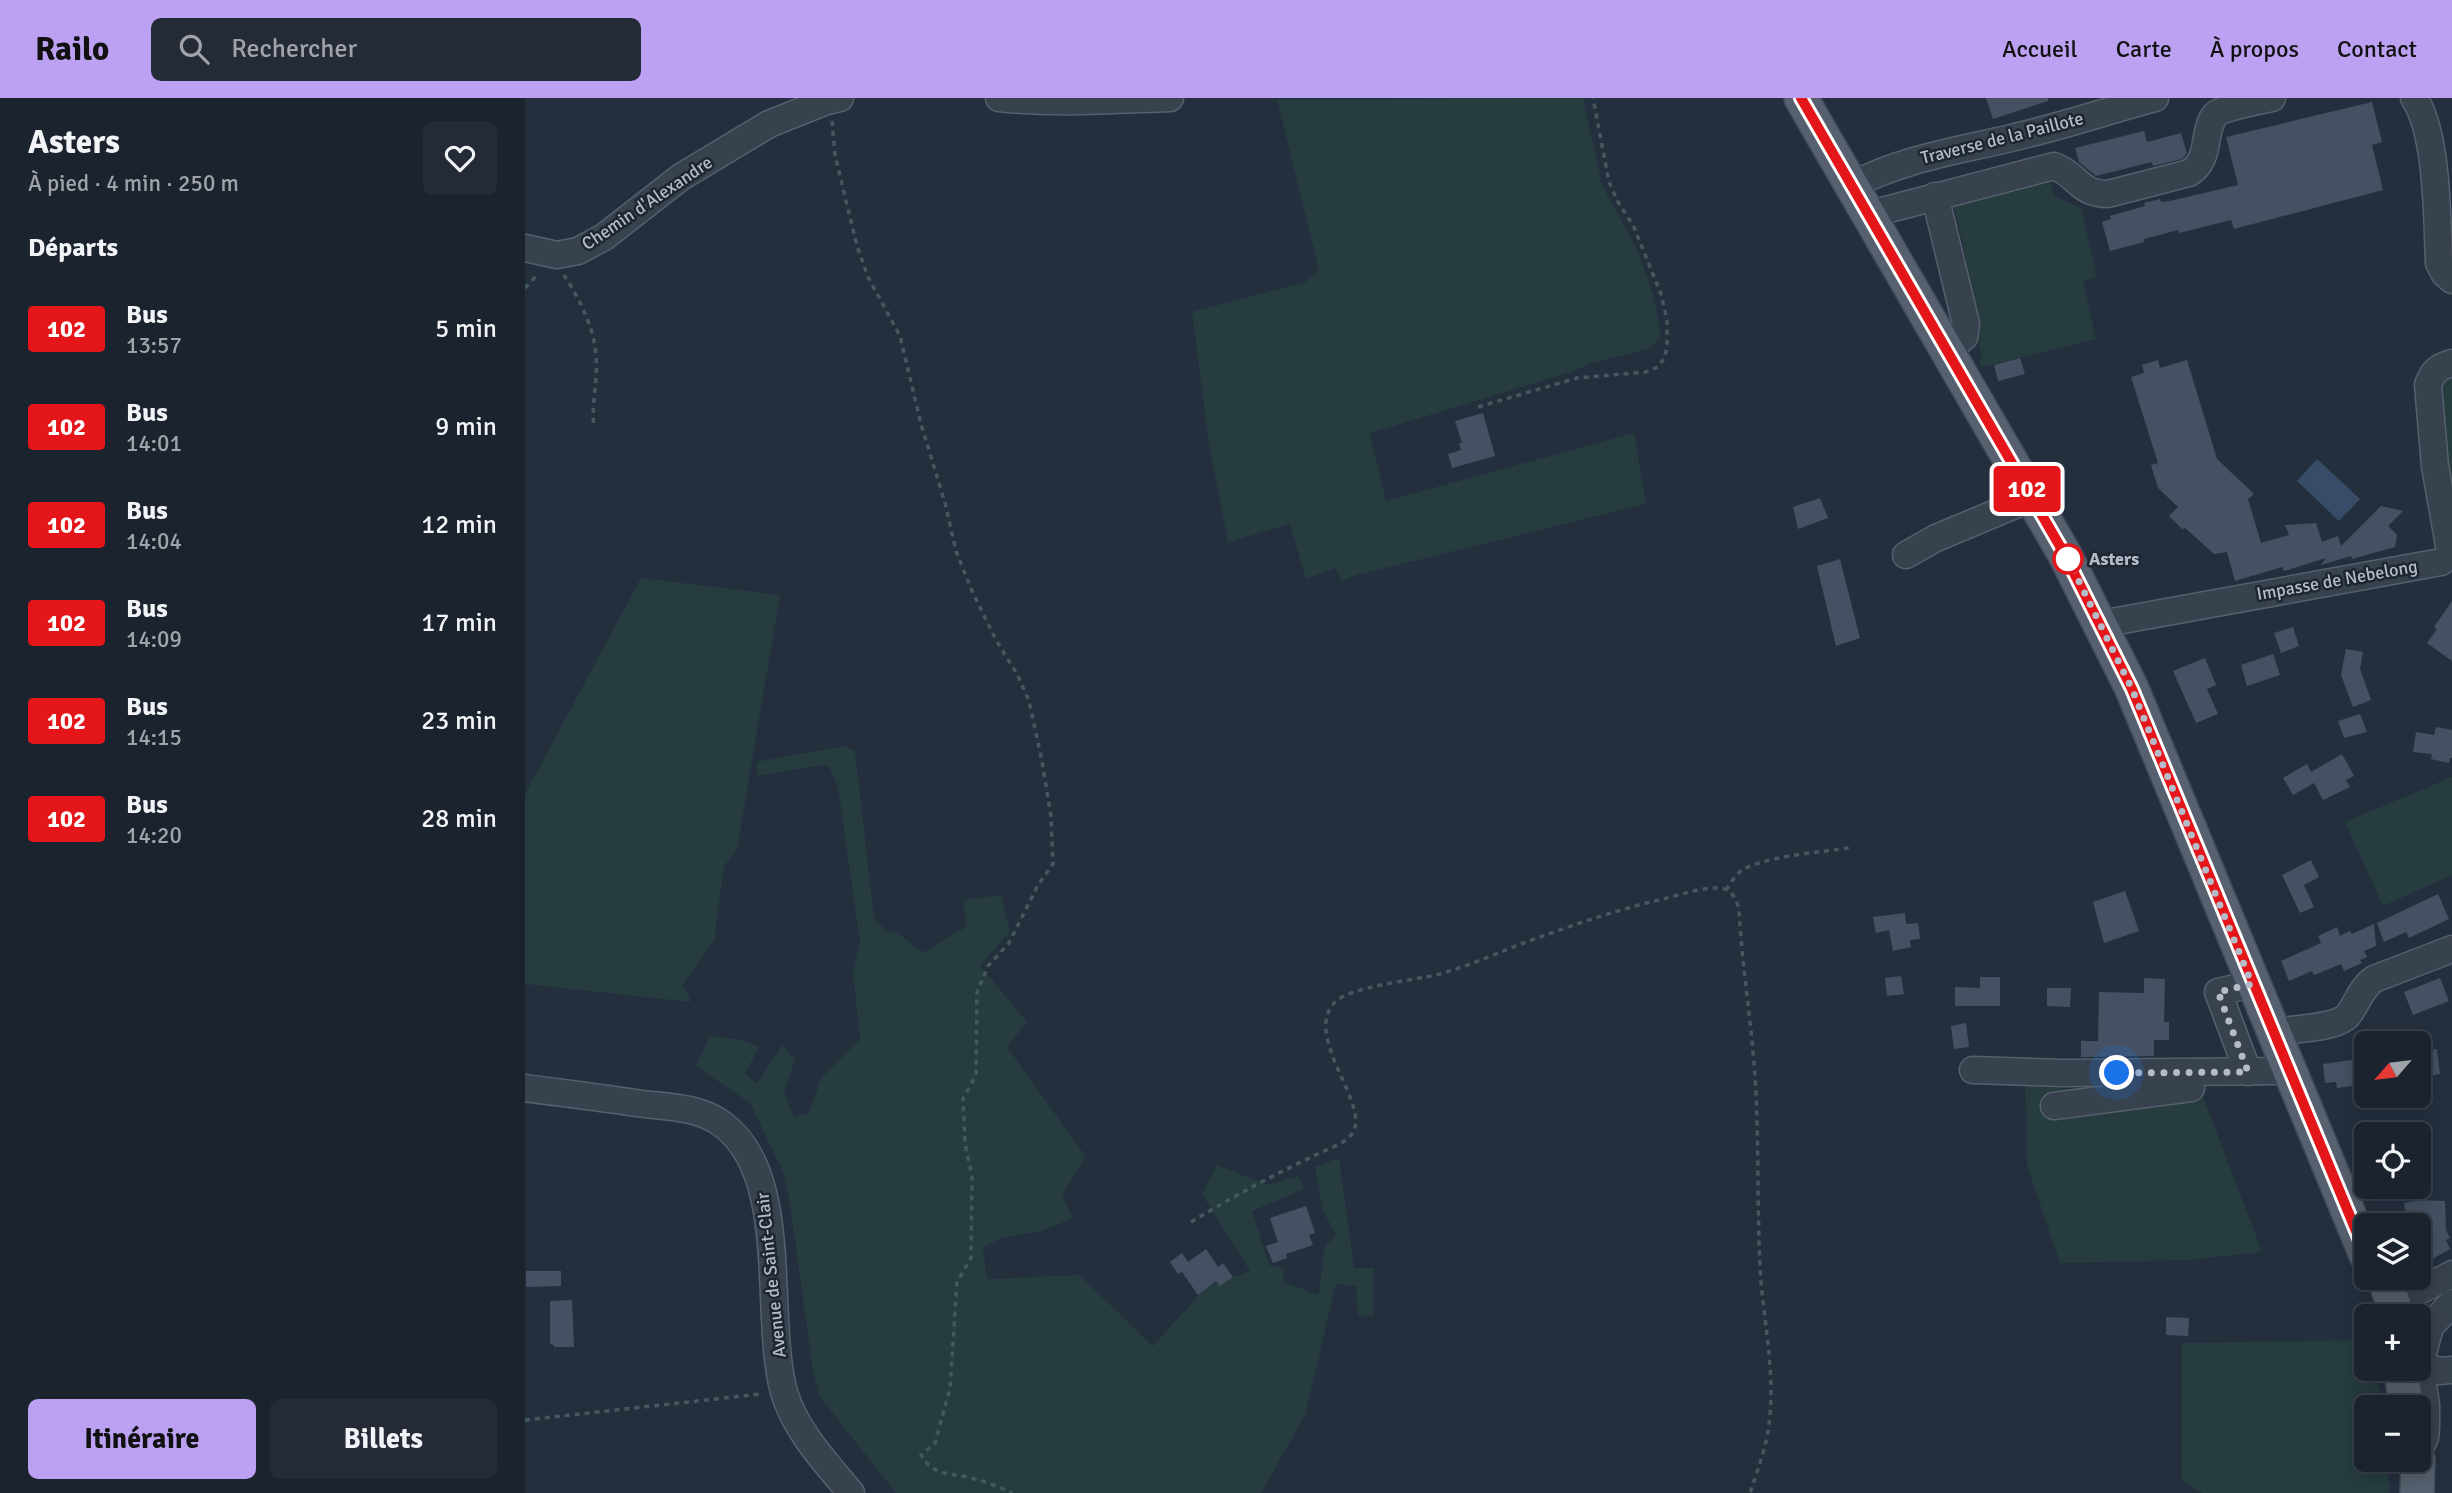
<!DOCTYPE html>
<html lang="fr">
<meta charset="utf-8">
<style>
:root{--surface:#1b232e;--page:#242b36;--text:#f1f3f6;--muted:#a0a4aa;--line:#39404a;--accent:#bca0f2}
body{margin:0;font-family:Signika,sans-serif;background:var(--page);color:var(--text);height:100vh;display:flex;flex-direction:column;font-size:26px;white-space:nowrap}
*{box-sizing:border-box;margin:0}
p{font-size:23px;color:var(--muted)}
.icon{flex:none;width:38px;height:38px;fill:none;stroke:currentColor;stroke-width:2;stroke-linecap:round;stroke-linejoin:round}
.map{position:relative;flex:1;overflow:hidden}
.details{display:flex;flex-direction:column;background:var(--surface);width:525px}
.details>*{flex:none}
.badge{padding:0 14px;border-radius:5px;font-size:24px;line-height:46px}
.needle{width:46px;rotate:242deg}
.buttons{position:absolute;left:1829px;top:933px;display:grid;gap:14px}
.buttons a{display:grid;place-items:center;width:77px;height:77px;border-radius:10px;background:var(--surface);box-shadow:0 4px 18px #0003,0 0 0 2px var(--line);font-size:35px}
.you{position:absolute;width:35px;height:35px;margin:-18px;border:5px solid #fff;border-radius:50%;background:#1a73e8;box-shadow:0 0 0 10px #1a73e833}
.map>.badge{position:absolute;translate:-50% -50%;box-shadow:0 0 0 4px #fff}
h2{padding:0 28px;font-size:26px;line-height:63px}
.round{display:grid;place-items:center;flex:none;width:74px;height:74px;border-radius:10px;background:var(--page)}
.head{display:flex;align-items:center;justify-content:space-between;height:119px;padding:0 28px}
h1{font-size:33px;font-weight:700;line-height:52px}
.cta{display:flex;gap:14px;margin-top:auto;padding:14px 28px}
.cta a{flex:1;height:80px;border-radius:10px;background:var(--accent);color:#111;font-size:28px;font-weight:700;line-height:80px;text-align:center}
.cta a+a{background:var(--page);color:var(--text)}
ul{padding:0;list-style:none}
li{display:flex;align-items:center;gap:21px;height:98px;padding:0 28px}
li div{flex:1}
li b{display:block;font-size:26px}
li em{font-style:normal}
li .badge{min-width:77px;font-weight:700;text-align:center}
header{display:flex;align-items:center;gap:42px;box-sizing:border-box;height:98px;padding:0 35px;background:var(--accent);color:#111}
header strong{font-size:33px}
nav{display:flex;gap:38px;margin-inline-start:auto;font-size:24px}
.search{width:490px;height:63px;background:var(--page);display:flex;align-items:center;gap:18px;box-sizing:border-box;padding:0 24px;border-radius:10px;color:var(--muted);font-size:26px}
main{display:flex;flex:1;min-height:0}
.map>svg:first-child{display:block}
.green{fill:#263c3f}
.water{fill:#394c67}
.building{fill:#455162}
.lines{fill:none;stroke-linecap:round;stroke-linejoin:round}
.minor-casing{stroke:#565f6c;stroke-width:29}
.major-casing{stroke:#414a57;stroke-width:36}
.path{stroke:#44595c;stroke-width:3.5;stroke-dasharray:5 5;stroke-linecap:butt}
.minor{stroke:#38414e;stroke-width:26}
.major{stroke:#56606e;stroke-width:33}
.line-casing{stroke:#fff;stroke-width:16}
.line{stroke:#e41619;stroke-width:10}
.walk{stroke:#b4bcc9;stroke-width:7;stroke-dasharray:0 12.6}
.stop-dot{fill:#fff;stroke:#e41619;stroke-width:3.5}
.labels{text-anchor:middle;stroke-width:5;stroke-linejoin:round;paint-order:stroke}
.street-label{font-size:18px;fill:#b4bcc9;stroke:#1d2633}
.stop-label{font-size:18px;font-weight:bold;fill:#b4bcc9;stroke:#1d2633;text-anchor:start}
</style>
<header>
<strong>Railo</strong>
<div class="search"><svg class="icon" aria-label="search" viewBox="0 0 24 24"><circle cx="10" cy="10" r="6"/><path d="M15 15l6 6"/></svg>Rechercher</div>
<nav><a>Accueil</a><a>Carte</a><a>À propos</a><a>Contact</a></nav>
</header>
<main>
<section class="details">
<div class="head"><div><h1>Asters</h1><p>À pied · 4 min · 250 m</p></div><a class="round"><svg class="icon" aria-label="heart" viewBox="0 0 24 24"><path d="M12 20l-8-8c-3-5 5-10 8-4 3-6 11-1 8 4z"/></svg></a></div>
<h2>Départs</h2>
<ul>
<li><span class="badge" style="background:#e41619;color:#fff">102</span><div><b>Bus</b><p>13:57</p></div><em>5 min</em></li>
<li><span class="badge" style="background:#e41619;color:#fff">102</span><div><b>Bus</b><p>14:01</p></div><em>9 min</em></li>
<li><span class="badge" style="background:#e41619;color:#fff">102</span><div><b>Bus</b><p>14:04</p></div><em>12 min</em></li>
<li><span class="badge" style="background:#e41619;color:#fff">102</span><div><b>Bus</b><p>14:09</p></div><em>17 min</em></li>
<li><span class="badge" style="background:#e41619;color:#fff">102</span><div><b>Bus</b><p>14:15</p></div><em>23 min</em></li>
<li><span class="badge" style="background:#e41619;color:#fff">102</span><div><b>Bus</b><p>14:20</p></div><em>28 min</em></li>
</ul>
<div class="cta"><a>Itinéraire</a><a>Billets</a></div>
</section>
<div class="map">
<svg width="1927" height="1395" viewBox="0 0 1927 1395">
<rect width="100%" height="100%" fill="#242f3e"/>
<!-- green -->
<g class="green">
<path d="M1058,0L1077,87L1112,151L1128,196L1136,238L1124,251L1070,264L1046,274L845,335L861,403L1109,335L1121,406L831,477L816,484L811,470L781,481L765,426L703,444L684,346L667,214L780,184L794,172L752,1Z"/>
<path d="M1526,83L1529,98L1556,110L1572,179L1558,183L1571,241L1457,269L1453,263L1457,259L1433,171L1441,160L1429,108Z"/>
<path d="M1927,271V418L1912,281Z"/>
<path d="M116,480L255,497L212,751L199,768L189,843L158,886L166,904L0,886V696Z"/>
<path d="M319,648L330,653L349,820L360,832L373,835L398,855L442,828L438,802L476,797L485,833L455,868L502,924L482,949L561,1059L537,1097L548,1120L517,1133L476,1140L458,1150L462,1181L554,1177L628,1248L682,1188L725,1173L677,1096L692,1067L742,1087L773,1078L779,1091L727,1113L744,1167L759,1170L758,1184L794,1197L799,1150L811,1137L798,1113L790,1069L814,1060L829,1170H849L848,1218L833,1217L831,1188L811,1186L780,1317L736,1395H371L295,1299L288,1273L265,1105L259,1076L225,1005L171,968L185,938L215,942L234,949L220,976L232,985L258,947L270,962L259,994L269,1019L284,1016L296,980L335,941L328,874L335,844L313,689L304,668L297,667L233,678L231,664Z"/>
<path d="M1927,679V777L1858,808L1820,724Z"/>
<path d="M1534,981L1537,992L1555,990L1557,1005L1677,996L1737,1154L1663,1162L1535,1165L1502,1067L1500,982Z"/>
<path d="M1841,1242V1270L1851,1271L1857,1309H1841V1362H1862L1865,1395H1677L1657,1383V1245Z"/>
</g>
<!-- water -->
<path class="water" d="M1792,361L1835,401L1814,423L1772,383Z"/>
<!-- building -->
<g class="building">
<path d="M1461,0H1523V3L1468,21Z"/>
<path d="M1847,4L1857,44L1847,47L1858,92L1709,131L1706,122L1654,135L1653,132L1619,141V144L1585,153L1577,124L1586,121L1585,118L1620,108L1619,105L1635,101L1636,104L1645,103L1713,87L1701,39Z"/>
<path d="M1619,33L1622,44L1656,35L1662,55L1657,61L1628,68L1627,64L1571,78L1554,64L1550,50Z"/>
<path d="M1495,260L1500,276L1473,283L1469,267Z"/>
<path d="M1633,262L1635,270L1662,262L1692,361L1729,396L1723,401L1736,445L1764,437L1760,427L1791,425L1797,444L1813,438L1816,448L1856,408L1878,413L1863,428L1872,437L1870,449L1827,461L1826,458L1796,467L1801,460L1759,473L1757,469L1710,483L1702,454L1689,456L1659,429L1658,432L1644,418L1653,409L1633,390L1626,367L1633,365L1606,279L1619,275L1617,267Z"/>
<path d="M958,315L970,358L927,370L923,356L936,352L934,345H937L930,323Z"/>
<path d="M1295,400L1303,420L1273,431L1268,409Z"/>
<path d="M1315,461L1335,540L1311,548L1292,468Z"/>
<path d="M1927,503V563L1902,545L1912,531L1909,529Z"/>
<path d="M1768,529L1774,548L1756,555L1749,535Z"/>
<path d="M1821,551L1838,554L1835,571L1846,602L1828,609L1816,577Z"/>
<path d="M1748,556L1755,577L1722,588L1716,567Z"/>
<path d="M1680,560L1691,587L1682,591L1693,616L1671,625L1648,573Z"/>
<path d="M1835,616L1842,634L1819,640L1813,623Z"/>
<path d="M1911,629L1927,632V660H1925L1924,665L1906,661L1907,656L1888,654L1891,634L1909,637Z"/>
<path d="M1817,656L1829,678L1821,682L1825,689L1798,702L1789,685L1768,697L1758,680L1782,666L1786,674Z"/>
<path d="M1786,762L1794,779L1779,787L1789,809L1775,815L1757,777Z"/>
<path d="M1600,793L1614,833L1579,845L1568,804Z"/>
<path d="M1913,796L1924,821L1884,840L1881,834L1859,844L1852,825Z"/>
<path d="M1380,815L1381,826L1393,825L1395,841L1385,842L1386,849L1368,853L1364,832L1351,835L1348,819Z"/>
<path d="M1849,826L1851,848L1839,853L1842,859L1835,862L1837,865L1819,873L1816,866L1789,877L1787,873L1764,883L1756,863L1796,845L1793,838L1812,829L1815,838L1825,833L1827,836Z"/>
<path d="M1376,878L1379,896L1362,898L1360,880Z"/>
<path d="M1455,879H1475V908H1430V889L1455,890Z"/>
<path d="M1619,880L1640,881L1639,924H1644V942H1629V958L1556,959V943H1573L1574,894L1619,895Z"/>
<path d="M1915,880L1924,903L1888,917L1879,894Z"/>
<path d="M1522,890H1546L1545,909L1522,908Z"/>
<path d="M1441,925L1444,949L1429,951L1426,928Z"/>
<path d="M1912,951L1915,976L1894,979V953Z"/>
<path d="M1841,960V986L1812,990L1811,984L1800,985L1798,966Z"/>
<path d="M1894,1102L1920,1103L1921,1132L1925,1140L1921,1142L1925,1151L1904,1163L1894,1145V1124L1882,1123L1879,1105Z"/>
<path d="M781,1108L790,1135L784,1137L788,1147L761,1156L762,1160L748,1165L741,1148L753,1144L745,1120Z"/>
<path d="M681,1151L693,1169L698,1165L708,1179L695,1188L691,1183L673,1197L657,1174L653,1176L645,1164L657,1155L663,1164Z"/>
<path d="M1,1173H36V1188L1,1189Z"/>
<path d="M47,1202L49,1249H29V1247L25,1246V1203Z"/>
<path d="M1641,1219L1664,1220L1663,1238L1641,1237Z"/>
</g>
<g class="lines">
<defs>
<g id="minor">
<path d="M474,0C530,6 588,2 645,0"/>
<path d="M1889,0C1913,35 1912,122 1914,165L1920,176L1927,182"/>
<path d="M1328,87C1377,61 1431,53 1486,40C1534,29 1582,13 1630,0"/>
<path d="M1410,98L1441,226L1439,239L1421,253"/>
<path d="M1346,118L1353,114L1529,68C1553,77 1554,96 1583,96L1664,75C1687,61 1677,33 1690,17C1698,9 1735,3 1747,0"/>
<path d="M0,150L32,157L53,153L79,139L156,79L244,26L299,4L315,0"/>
<path d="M1381,457L1411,440L1507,400"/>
<path d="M1576,526L1916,464L1922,459L1925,453L1910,368L1903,287C1908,273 1913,269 1927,265"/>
<path d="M1747,934C1766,931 1811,931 1823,917C1833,904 1836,890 1849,881L1927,851"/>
<path d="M1448,972L1539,975L1764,973"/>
<path d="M1723,974L1693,894L1727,886"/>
<path d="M0,990C37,995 74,999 111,1005C139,1009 173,1008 197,1026C267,1077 238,1217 259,1294C270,1332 301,1365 326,1395"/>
<path d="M1529,1008L1666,990"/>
<path d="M1867,1218C1872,1198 1909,1187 1927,1176"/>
<path d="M1894,1230C1907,1233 1917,1213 1927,1205"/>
<path d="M1894,1267L1915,1273L1927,1272"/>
<path d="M1894,1352L1900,1340L1901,1329V1307L1895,1267L1905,1229"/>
</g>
<g id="major">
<path d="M1276,0L1540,457L1607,591L1841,1157"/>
<path d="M1859,1180L1873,1218"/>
<path d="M1875,1270L1882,1309"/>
<path d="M1892,1395L1893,1362"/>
</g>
</defs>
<!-- minor casing -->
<use href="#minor" class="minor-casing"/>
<!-- major casing -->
<use href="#major" class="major-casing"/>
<!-- path -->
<g class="path">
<path d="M307,23L310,57L332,148L343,179L375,238L396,326L420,405L431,453L447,493L471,542L492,576L504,603L517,663L526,719L528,766L513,787L484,845L463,868L452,894L451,977L438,1001L440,1046L447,1078L446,1160L432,1184L425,1290L410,1345L396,1357C409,1380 428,1374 450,1381C463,1384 476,1390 487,1395"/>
<path d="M39,177C54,200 70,231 71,259C73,283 66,306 69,330"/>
<path d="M0,190L13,176"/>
<path d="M953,309L1052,280L1121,274L1133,269L1140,259L1142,247V222L1136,196L1108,127L1093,104L1084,84L1068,0"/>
<path d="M1201,792C1206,785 1211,775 1219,771C1243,758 1296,754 1324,750"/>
<path d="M666,1124C709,1098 752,1075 797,1054C807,1049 823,1044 828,1034C845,1006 777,938 810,904C824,889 889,882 911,877C941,869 968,857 996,846C1042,829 1090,812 1138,801C1155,797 1176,789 1195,790C1207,791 1212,802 1214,812C1217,867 1226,922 1230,977C1234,1041 1232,1105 1235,1169C1238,1225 1253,1282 1242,1339C1238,1358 1231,1377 1225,1395"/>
<path d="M0,1322L236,1296"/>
</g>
<!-- minor -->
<use href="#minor" class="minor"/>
<!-- major -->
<use href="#major" class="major"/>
</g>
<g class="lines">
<defs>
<path id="line" d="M1276,0L1540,457L1607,591L1841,1157"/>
</defs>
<!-- line casing -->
<use href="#line" class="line-casing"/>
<!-- line -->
<use href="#line" class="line"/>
<!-- walk -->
<path class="walk" d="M1543,461L1607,591L1727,886L1693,894L1723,974L1592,975"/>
</g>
<!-- markers -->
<circle class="stop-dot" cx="1543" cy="461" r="14"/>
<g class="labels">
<!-- street labels -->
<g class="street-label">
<text transform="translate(1477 40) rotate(-14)" y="6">Traverse de la Paillote</text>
<text transform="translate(122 105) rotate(-34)" y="6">Chemin d'Alexandre</text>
<text transform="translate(1812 482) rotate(-10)" y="6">Impasse de Nebelong</text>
<text transform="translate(246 1177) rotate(-96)" y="6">Avenue de Saint-Clair</text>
</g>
<!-- stop labels -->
<g class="stop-label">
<text x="1564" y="467">Asters</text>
</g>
</g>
</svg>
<div class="buttons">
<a><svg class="needle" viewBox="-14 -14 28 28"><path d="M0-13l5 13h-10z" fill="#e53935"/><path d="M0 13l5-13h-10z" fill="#a0a4aa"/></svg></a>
<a><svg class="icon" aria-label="locate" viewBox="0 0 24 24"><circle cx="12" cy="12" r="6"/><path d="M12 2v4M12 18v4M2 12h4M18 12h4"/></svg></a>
<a><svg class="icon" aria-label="layers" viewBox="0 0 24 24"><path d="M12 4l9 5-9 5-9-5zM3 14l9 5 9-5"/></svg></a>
<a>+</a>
<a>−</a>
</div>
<div class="you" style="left:1592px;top:975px"></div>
<b class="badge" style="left:1502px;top:391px;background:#e41619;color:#fff">102</b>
</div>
</main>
